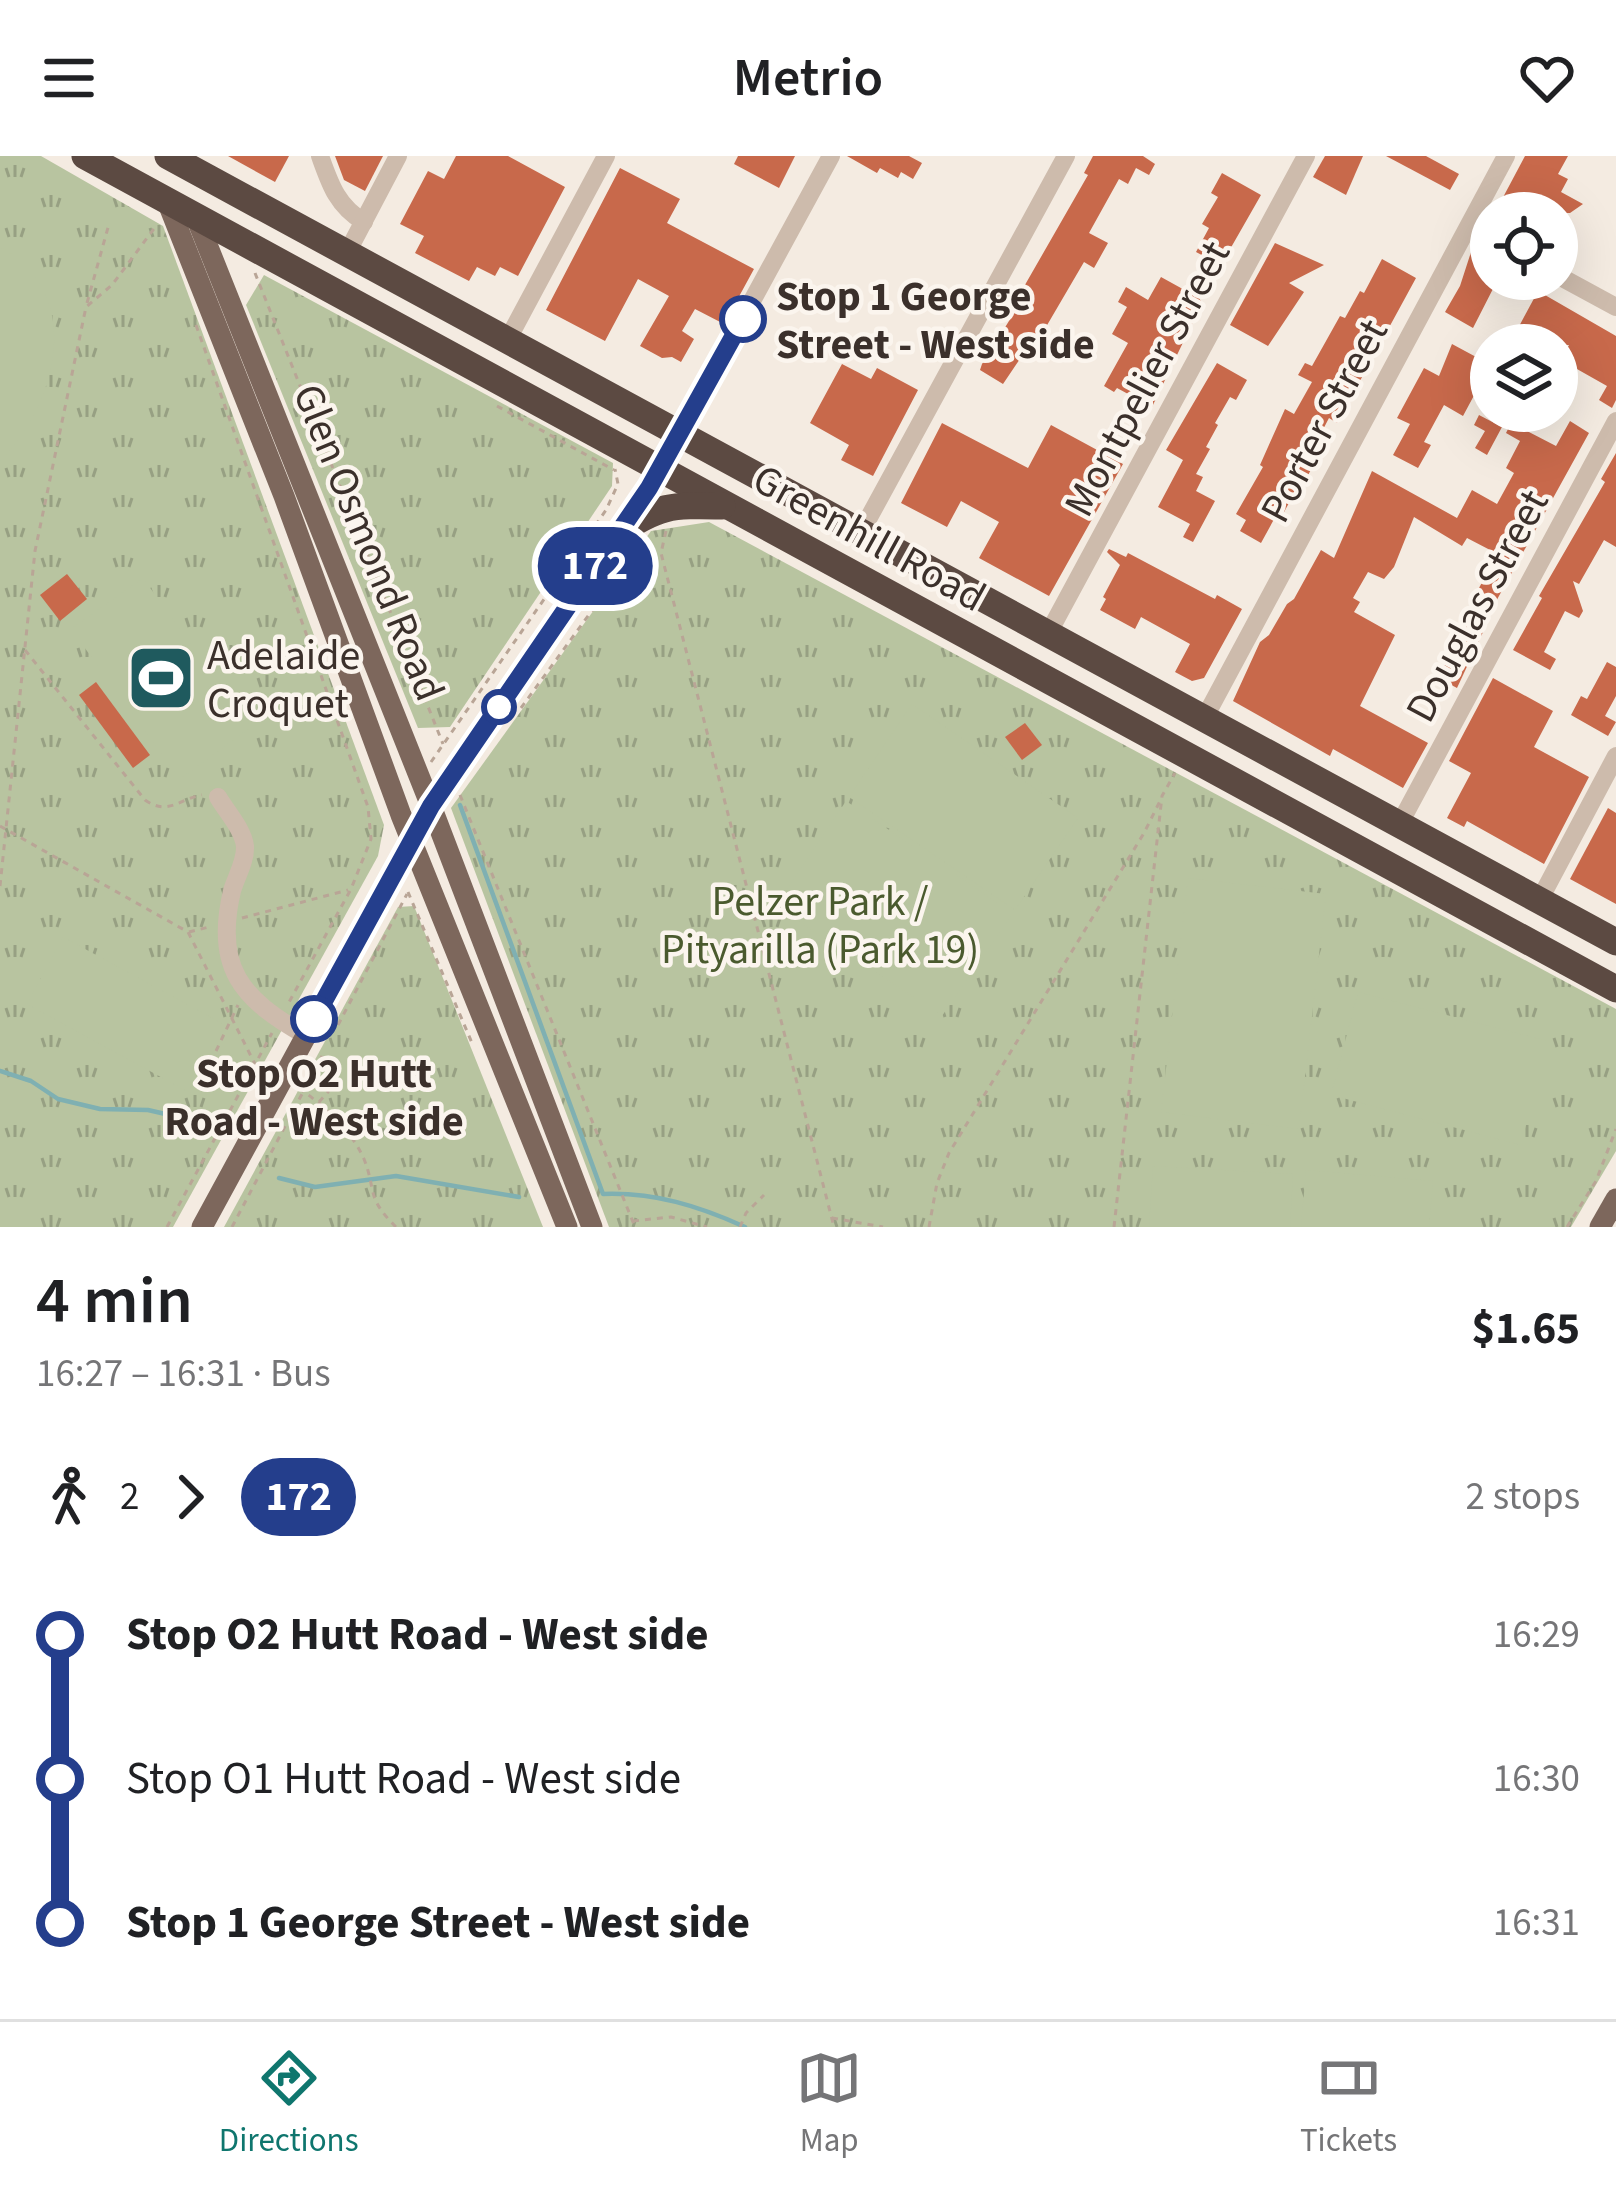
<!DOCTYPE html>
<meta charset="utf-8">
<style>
:root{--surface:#fff;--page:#f6f6f6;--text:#202124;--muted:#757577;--line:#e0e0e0;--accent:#0f766e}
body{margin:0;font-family:"Source Sans 3",sans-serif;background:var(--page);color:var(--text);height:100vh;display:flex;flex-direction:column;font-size:45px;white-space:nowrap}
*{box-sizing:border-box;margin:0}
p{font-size:39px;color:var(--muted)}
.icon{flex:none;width:66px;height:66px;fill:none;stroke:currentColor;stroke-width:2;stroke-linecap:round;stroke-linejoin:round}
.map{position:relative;height:1071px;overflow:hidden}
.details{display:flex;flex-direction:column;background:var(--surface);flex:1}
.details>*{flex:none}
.badge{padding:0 24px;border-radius:39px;font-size:42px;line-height:78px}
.tools{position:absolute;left:1470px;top:36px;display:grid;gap:24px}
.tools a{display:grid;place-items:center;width:108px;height:108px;border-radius:50%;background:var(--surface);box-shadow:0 12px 48px #0002;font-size:60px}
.map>.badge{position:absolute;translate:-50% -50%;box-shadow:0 0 0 6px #fff}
.legs{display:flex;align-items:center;gap:18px;height:132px;padding:0 36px;font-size:39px}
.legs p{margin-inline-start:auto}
.headline{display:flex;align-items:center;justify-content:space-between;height:204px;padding:0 36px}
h1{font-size:66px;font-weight:600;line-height:90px}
ul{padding:0 36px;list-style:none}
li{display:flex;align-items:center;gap:42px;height:144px;font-size:45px}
li i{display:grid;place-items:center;width:18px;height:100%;margin:0 15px;background:currentColor}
li i::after{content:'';width:30px;height:30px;margin:-15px;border:9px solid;border-radius:50%;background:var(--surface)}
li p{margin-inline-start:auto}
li:first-child i{background:linear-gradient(#0000 50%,currentColor 0)}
li:last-child i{background:linear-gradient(currentColor 50%,#0000 0)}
header{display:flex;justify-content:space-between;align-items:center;height:156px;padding:0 36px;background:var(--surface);font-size:54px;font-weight:600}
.dock{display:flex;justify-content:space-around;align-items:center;height:168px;border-top:3px solid var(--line);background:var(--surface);font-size:33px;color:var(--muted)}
.dock a{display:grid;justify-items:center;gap:6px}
.dock .selected{color:var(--accent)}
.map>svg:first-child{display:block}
.grass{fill:url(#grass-tufts)}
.pitch{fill:#b8c4a0}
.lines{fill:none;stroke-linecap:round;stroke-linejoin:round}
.stream{stroke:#7fb0b2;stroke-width:4.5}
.building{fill:#c8694b}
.path{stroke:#b9a596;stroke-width:3;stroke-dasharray:6 6;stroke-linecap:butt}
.minor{stroke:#cdbbac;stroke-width:18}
.major{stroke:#7d675c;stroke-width:21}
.highway{stroke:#5c4a42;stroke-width:27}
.line-1-casing{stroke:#fff;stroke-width:27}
.line-1{stroke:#243e8c;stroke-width:18}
.stop-1-dot{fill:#fff;stroke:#243e8c;stroke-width:6}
.labels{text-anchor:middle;stroke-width:9;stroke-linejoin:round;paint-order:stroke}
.stop-label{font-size:42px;font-weight:bold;fill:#3b302b;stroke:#fbf5ee;text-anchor:start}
.street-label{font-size:42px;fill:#3b302b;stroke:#fbf5ee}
.poi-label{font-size:42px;fill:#3b302b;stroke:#fbf5ee;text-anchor:start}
.park-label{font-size:42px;fill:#4a5a2e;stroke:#fbf5ee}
</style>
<header><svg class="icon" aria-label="menu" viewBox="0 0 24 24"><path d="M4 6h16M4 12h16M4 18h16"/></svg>Metrio<svg class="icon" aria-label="heart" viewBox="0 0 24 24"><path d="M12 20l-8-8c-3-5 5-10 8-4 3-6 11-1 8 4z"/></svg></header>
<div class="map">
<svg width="1616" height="1071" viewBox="0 0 1616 1071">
<defs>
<pattern id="grass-tufts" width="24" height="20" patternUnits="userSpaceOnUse" patternTransform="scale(3)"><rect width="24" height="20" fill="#b8c4a0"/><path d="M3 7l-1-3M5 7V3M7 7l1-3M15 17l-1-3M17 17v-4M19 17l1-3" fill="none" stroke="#97a083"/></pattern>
</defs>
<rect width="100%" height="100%" fill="#f4ebe1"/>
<!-- grass -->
<g class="grass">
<path d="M0,0H41L163,70L384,669L378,700L173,1071H0Z"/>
<path d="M264,119L613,307L612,330L450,571L418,572L246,149Z"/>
<path d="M709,366L1616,853V995L1571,1071H609L451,652L651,375Z"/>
<path d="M414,750L543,1071H224L398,751Z"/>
</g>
<!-- pitch -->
<g class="pitch">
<path d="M0,91C86,138 57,248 0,305Z"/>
<path d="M143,422L251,571L180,623L71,473Z"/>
<path d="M912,548L1078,662L1015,754L849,641Z"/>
<path d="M846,645L1013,757L942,860L776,750Z"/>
<path d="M1188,722L1326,738L1299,973L1161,956Z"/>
<path d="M63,781L227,870L190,937L27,848Z"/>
<path d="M1358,836L1547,885L1521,989L1331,939Z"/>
<path d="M1153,1010L1293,1018L1290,1071H1149Z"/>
<path d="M1306,1014L1433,1025L1429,1071H1301Z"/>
</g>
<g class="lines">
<!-- stream -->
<g class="stream">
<path d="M460,649L603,1038C654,1036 699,1050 745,1071"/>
<path d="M0,915L31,925L58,943L100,953L148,954L196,965"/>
<path d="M279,1022L315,1031L396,1020L519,1041"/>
</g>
</g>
<!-- building -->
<g class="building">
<path d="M228,0H289L275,26Z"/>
<path d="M335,0H383L365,35L344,24Z"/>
<path d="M456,0H508L565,31L518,120L500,111L495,120L477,111L469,125L415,97L424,80L400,68L428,15L444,23Z"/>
<path d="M738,0H795L779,32L734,8Z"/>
<path d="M847,0H909L922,7L913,23L901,16L898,22L880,12L877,17Z"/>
<path d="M1093,0H1143L1155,8L1149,19L1136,12L1128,28L1119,23L1089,77L1108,87L1094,112L1084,106L1029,200L1024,197L1003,228L980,214L982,208L1014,157L1010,155L1088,19L1084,17Z"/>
<path d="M1325,0H1363L1346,39L1313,21Z"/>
<path d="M1386,0H1426L1459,18L1450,34Z"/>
<path d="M1525,0H1568L1558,18L1568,23L1561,36L1583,48L1570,57H1518L1500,47Z"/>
<path d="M620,12L680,43L667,67L754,113L724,168L695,153L682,175L694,183L681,206L672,201L662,202L640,190L669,140L638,123L605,185L546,154Z"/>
<path d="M1222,17L1261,39L1221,109L1196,96L1209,72L1202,68L1218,41L1211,37Z"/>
<path d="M1275,87L1324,109L1289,127L1304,136L1268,190L1230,169Z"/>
<path d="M1472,93L1491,103V123H1498L1473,172L1445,156L1460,130Z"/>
<path d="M1382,103L1416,122L1337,267L1329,262L1309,300L1316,304L1305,325L1302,323L1283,358L1278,356L1261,387L1240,375L1246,364L1236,358L1263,311L1260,309L1285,253L1294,258L1312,226L1298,219L1305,207L1312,210L1340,160L1345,162L1360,135L1364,137Z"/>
<path d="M1161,121L1199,142L1202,147L1152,251L1117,232L1114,236L1104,230L1128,187L1112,178L1127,151L1118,146L1126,131L1148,144Z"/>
<path d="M1538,135L1616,180V244L1612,252L1599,244L1607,230L1561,204L1569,189H1509Z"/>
<path d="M1452,188L1491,209V239L1478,232L1463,260L1444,249L1424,286L1431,289L1418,312L1393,299L1410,268L1397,262L1424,212L1439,220Z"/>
<path d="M1217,207L1247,224L1236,244L1230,241L1215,267L1218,269L1206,291L1210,293L1196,318L1203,321L1196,335L1215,345L1193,386L1183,381L1190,368L1158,351L1183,304L1166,294Z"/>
<path d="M842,208L871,223L877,212L918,234L873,320L841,304L849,289L810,267Z"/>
<path d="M1479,259L1502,271L1487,299L1475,292L1485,275L1474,269Z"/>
<path d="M1514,261L1530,270L1527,275L1556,290L1570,265L1589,277L1494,449L1475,439L1489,414L1484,411L1492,395L1467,382L1462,390L1414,361L1394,411L1384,423L1368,416L1353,442L1360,446L1354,456L1395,479L1360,550L1428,587L1403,632L1333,593L1330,600L1233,545L1260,486L1269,479L1287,448L1294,443L1321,394L1334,402L1372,315L1457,362L1472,334L1497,348L1514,317L1506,312L1520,285L1506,277Z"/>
<path d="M942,267L1028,312L1051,269L1123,308L1049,440L979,402L999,366L961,345L947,371L901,347Z"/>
<path d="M1616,297V391L1604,384L1579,428L1573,425L1583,455L1579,462L1565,455L1544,496L1556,503L1550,514L1513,494L1542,442L1539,440L1605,326L1601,323Z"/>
<path d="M1109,393L1126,401L1128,397L1215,443L1217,439L1242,453L1204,522L1192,525L1175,516L1190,488L1141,461L1135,473L1100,454L1106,443L1103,441L1120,409L1107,396Z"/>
<path d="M67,418L87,443L60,465L40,439Z"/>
<path d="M1467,467L1483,476L1457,532L1438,522Z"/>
<path d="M1607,506L1616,511V540L1605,560L1616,566L1608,580L1571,559L1581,540L1587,543Z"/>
<path d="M1493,522L1553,555L1534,591L1589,621L1544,708L1467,665L1464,671L1447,662L1471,617L1449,605Z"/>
<path d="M96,526L150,599L133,612L79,539Z"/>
<path d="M1025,567L1042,589L1022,604L1005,581Z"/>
<path d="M1608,652L1616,657V748L1570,723Z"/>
</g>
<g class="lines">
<!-- path -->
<g class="path">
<path d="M255,117L443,588"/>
<path d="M87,147L109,68"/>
<path d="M196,169L368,651L371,683L351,733L288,848"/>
<path d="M497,250L614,314"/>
<path d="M666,375L661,397L834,1071"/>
<path d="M25,494L145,644C168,660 179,643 202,639"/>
<path d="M521,552L639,390"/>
<path d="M431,606L606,354L618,328L615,313"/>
<path d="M460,639L635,1071"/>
<path d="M0,670L188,776L255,908L257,932"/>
<path d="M0,730L35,395L86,151L112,129L156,70"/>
<path d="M408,736L472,887"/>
<path d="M242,762L348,734"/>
<path d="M189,776L209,771"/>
<path d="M338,869L407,738"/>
<path d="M216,895L238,849"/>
<path d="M299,932C323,949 352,975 364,1003C377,1036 365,1040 396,1071"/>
<path d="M319,946L328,936L322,900"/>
<path d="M832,1062L883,1071"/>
<path d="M633,1065L671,1061L707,1071"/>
<path d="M167,1071L272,877"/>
<path d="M232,1071L322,900"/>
<path d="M740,1071L746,1057L764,1039"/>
<path d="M929,1071L937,1027L949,997L1144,677L1161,643"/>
<path d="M1114,1071L1162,640L1175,617"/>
<path d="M1567,1071L1596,1025L1616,973"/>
</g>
<!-- minor -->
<g class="minor">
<path d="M320,0C330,28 337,50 364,66"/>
<path d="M1469,71L1491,83"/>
<path d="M347,97L398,0"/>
<path d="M1557,119L1616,151"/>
<path d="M507,185L606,0"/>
<path d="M680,277L831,0"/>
<path d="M861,376L1066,0"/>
<path d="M1048,478L1306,0"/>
<path d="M1204,563L1506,0"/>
<path d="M218,641C226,655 243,673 245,690C246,705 236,721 232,735C214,811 241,843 305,879"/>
<path d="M1399,669L1616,265"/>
<path d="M1539,745L1616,600"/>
</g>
<!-- major -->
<g class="major">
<path d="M167,45L284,340L401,659L567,1071"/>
<path d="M196,61L431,650L592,1071"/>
<path d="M202,1071L431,650L649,332L680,277"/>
<path d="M1600,1071L1616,1043"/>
</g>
<!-- highway -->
<g class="highway">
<path d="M85,0L1616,833"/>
<path d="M168,0L1616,786"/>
<path d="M616,378C659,349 670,349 722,350"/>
</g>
</g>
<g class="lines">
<defs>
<path id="line-1" d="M314,863L431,650L649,332L743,163"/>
</defs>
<!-- line-1 casing -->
<use href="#line-1" class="line-1-casing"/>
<!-- line-1 -->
<use href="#line-1" class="line-1"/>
</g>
<!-- icons -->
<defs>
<symbol id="stadium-square" viewBox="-11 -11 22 22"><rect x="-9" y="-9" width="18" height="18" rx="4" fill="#1f5a5e" stroke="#fbf5ee"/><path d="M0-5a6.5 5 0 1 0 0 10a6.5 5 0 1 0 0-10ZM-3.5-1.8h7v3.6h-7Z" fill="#fff"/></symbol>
</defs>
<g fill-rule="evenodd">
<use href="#stadium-square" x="123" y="484" width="76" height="76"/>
</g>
<!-- markers -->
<g class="stop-1-dot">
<circle cx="743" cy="163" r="21"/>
<circle cx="499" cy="551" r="15"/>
<circle cx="314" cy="863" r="21"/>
</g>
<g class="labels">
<!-- stop labels -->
<g class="stop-label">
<text x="776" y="154">Stop 1 George<tspan x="776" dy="48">Street - West side</tspan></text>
<text x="314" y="931" text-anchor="middle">Stop O2 Hutt<tspan x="314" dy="48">Road - West side</tspan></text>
</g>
<!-- street labels -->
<g class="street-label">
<text transform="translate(1146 222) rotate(-62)" y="15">Montpelier Street</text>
<text transform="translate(1323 264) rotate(-62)" y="15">Porter Street</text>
<text transform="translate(870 381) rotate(29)" y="15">Greenhill Road</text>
<text transform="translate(370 386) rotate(68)" y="15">Glen Osmond Road</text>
<text transform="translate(1476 449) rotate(-62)" y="15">Douglas Street</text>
</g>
<!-- poi labels -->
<g class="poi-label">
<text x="207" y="513">Adelaide<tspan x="207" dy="48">Croquet</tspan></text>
</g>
<!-- park labels -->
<g class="park-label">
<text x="820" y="759">Pelzer Park /<tspan x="820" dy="48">Pityarilla (Park 19)</tspan></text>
</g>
</g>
</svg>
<div class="tools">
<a><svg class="icon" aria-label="locate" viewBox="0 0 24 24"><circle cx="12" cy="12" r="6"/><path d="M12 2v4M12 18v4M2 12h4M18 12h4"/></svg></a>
<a><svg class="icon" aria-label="layers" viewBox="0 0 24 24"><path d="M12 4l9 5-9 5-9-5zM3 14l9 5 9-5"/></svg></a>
</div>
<b class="badge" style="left:595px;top:410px;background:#243e8c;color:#fff">172</b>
</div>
<section class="details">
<div class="headline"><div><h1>4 min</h1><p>16:27 – 16:31 · Bus</p></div><b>$1.65</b></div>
<div class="legs"><svg class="icon" aria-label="walk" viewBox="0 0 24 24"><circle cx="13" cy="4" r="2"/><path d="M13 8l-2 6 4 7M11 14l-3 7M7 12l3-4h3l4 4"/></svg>2<svg class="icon" aria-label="forward" viewBox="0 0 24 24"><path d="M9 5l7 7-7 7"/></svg><b class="badge" style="background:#243e8c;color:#fff">172</b><p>2 stops</p></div>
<ul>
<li><i style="color:#243e8c"></i><b>Stop O2 Hutt Road - West side</b><p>16:29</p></li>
<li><i style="color:#243e8c"></i><span>Stop O1 Hutt Road - West side</span><p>16:30</p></li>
<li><i style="color:#243e8c"></i><b>Stop 1 George Street - West side</b><p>16:31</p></li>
</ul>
</section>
<nav class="dock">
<a class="selected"><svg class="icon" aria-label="directions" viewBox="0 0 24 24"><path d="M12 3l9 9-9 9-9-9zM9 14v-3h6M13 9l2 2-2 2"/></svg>Directions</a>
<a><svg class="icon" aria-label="map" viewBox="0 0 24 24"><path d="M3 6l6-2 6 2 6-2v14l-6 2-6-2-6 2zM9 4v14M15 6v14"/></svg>Map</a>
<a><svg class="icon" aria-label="tickets" viewBox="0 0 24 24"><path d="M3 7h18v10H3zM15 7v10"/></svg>Tickets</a>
</nav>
